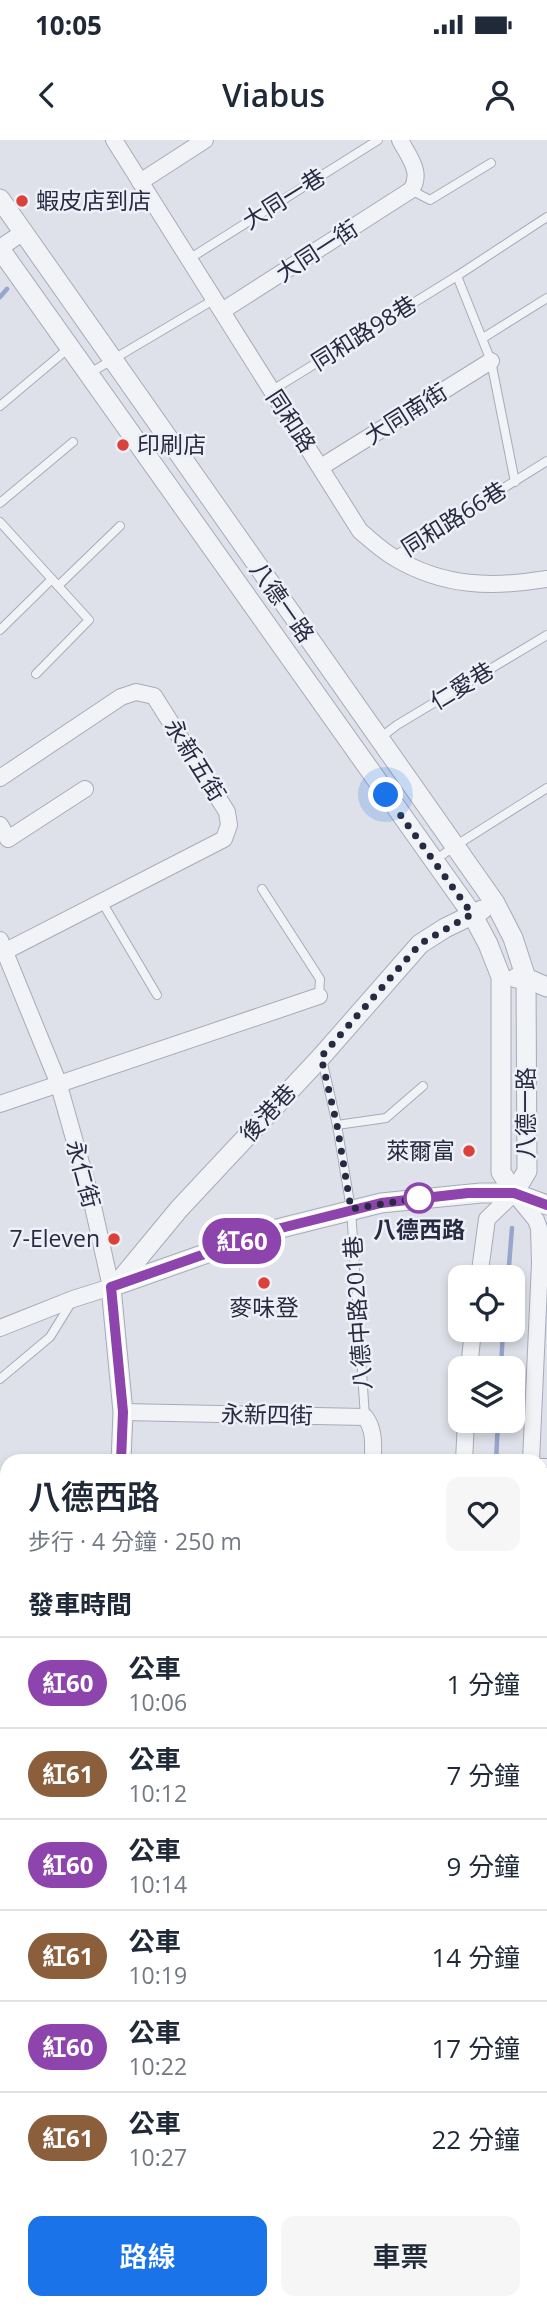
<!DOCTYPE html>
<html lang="zh-TW">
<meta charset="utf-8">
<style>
:root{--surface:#fff;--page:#f6f6f7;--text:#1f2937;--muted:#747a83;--line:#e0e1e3;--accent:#1a73e8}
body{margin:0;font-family:"Open Sans","Noto Sans TC",sans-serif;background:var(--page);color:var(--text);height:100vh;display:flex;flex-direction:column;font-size:26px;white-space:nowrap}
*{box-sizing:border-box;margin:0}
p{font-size:23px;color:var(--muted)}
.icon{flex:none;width:38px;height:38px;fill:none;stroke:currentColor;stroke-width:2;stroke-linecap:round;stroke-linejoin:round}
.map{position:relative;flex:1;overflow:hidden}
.drawer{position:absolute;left:0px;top:1314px;width:548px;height:856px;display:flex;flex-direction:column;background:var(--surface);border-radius:21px 21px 0 0;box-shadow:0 4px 10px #0003}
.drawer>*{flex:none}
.badge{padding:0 14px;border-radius:23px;font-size:24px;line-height:46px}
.fabs{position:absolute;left:448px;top:1125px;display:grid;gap:14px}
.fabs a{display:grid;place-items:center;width:77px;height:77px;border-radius:14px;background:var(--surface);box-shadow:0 4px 10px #0003;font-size:35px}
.you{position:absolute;width:35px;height:35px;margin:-18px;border:5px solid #fff;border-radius:50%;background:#1a73e8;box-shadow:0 0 0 10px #1a73e833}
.map>.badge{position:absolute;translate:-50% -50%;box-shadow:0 0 0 4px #fff}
h2{padding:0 28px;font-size:26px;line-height:63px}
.round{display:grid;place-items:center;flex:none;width:74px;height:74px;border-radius:14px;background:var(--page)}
.headline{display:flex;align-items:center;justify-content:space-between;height:119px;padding:0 28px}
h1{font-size:33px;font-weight:600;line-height:52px}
.button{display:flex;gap:14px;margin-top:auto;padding:14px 28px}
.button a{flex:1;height:80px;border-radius:14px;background:var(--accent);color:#fff;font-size:28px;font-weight:600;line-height:80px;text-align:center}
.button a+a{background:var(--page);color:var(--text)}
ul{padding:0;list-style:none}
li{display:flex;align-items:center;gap:21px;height:91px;padding:0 28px;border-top:2px solid var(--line)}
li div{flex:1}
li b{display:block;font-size:26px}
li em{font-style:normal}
li .badge{min-width:77px;font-weight:700;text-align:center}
.status{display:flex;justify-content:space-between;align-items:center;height:49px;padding:0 35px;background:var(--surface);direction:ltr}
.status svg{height:19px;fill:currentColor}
header{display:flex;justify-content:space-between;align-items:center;height:91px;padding:0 28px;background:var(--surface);font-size:32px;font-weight:600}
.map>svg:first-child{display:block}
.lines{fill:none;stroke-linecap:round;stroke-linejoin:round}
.stream{stroke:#97a6cd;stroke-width:4.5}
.service-casing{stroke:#a8aab8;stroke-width:10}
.minor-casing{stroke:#a8aab8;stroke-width:18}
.tertiary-casing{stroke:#a8aab8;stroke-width:21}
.path{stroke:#bdbfc8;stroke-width:2.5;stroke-dasharray:5 5;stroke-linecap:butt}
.service{stroke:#f2f3f7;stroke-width:8}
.minor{stroke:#f2f3f7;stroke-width:16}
.tertiary{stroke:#f2f3f7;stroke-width:19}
.line-casing{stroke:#fff;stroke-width:16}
.line{stroke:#8e44ad;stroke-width:10}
.walk{stroke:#272b42;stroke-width:7;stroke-dasharray:0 12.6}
.poi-dot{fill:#d9413a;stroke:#eff0f7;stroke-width:2.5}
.stop-dot{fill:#fff;stroke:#8e44ad;stroke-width:3.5}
.labels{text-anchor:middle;stroke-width:5;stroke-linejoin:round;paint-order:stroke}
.street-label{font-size:23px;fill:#272b42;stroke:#eff0f7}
.poi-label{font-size:23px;fill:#272b42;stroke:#eff0f7;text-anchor:start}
.stop-label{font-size:23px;font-weight:bold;fill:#272b42;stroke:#eff0f7}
</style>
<div class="status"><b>10:05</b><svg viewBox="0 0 49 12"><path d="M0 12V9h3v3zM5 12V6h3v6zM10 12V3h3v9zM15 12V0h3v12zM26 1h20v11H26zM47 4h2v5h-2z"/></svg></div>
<header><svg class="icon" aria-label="back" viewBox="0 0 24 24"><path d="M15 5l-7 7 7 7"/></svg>Viabus<svg class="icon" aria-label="person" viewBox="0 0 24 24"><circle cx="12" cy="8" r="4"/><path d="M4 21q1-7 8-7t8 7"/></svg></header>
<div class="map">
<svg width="547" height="2169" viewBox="0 0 547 2169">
<rect width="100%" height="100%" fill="#dfe1ea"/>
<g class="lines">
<!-- stream -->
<g class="stream">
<path d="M0,157L7,149"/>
<path d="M508,1138L512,1088"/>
<path d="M501,1228L503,1190"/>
<path d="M496,1321L498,1281"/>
<path d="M541,1352L547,1351"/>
<path d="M213,2169L223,2163"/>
</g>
<defs>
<g id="service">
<path d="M411,50L430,60L491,23"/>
<path d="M189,119L378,0"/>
<path d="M457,136L491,221L515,342"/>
<path d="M483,198L547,158"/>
<path d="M90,233L215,159"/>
<path d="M271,251L457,136L547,77"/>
<path d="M0,266L70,207"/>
<path d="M0,363L73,302"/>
<path d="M0,382L89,480L36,534"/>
<path d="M393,417L547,321"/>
<path d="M58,446L120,386"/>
<path d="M0,490L52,439"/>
<path d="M380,598L397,585L547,495"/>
<path d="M435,720L455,706L547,648"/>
<path d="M262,749L320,839L319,856"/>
<path d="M102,762L157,855"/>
<path d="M322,919L337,985L351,1069L365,1277"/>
<path d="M337,985L386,978L423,946"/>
<path d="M0,1239L50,1197L71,1163"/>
<path d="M541,1323H547"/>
<path d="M541,1407L547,1409"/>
<path d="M541,1530H547"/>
<path d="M541,1613L547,1615"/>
<path d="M0,1656L7,1658"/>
<path d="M541,1880H547"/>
<path d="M0,1972L7,1979"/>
<path d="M541,1978L547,1982"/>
<path d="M0,2014L7,2007"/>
<path d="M541,2081L547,2071"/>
<path d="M507,2163L521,2169"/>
<path d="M490,2169L493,2163"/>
</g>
<g id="minor">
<path d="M114,0L360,391C371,400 382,411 395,418C444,447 492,448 547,439"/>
<path d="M140,42L205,0"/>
<path d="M0,108L22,93"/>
<path d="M222,171L411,50C423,33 409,17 400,0"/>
<path d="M321,327L491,221"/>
<path d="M0,638L121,557L136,552L154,556L227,672L229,685L224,699L0,814"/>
<path d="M0,685L8,699L85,649"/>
<path d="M0,800L58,942L92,1062L111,1147L73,1159L0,1188"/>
<path d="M0,964L319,856"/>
<path d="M479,1138L487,1079L514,1053L536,1080L539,1088L540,1123L531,1321"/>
<path d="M469,1228L473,1190"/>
<path d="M123,1272L365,1277C375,1290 373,1305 373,1321"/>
<path d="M464,1321L466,1281"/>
<path d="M0,1411L7,1412"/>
<path d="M0,1577L7,1578"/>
<path d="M541,1633L547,1645"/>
<path d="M541,1730H547"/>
<path d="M541,1809L547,1794"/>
<path d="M0,1825L7,1831"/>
<path d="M0,2119L7,2126"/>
<path d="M26,2169L29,2163"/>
<path d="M167,2169L171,2163"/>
<path d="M307,2169L318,2163"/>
</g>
<g id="tertiary">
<path d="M0,59L495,763L513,798L526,838L527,1031L514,1053"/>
<path d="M0,109L472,774L488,804L501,837V1032L514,1053"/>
<path d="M516,838H526L547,847"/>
<path d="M117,1144L179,1069L321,917L420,804L445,788L482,770"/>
<path d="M121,1321L123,1272L111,1147L273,1090L381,1063L481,1053H514L547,1065"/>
<path d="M0,1799L7,1786"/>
</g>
</defs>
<!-- service casing -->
<use href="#service" class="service-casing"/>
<!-- minor casing -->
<use href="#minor" class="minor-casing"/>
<!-- tertiary casing -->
<use href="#tertiary" class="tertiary-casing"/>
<!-- path -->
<g class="path">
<path d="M541,1663L547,1674"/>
<path d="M542,1779L547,1766"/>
<path d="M268,2169L276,2163"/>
</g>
<!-- service -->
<use href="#service" class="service"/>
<!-- minor -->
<use href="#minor" class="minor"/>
<!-- tertiary -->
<use href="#tertiary" class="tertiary"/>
</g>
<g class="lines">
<defs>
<path id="line" d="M121,1321L123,1272L111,1147L273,1090L381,1063L468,1053H514L547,1065"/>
</defs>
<!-- line casing -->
<use href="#line" class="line-casing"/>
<!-- line -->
<use href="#line" class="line"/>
<!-- walk -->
<path class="walk" d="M386,655L472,774L420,804L321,917L337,985L351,1069L419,1058"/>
</g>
<!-- markers -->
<g class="poi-dot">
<circle cx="22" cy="61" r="7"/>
<circle cx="123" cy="305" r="7"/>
<circle cx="469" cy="1011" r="7"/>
<circle cx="114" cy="1099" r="7"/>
<circle cx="264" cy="1143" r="7"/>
</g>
<circle class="stop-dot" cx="419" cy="1058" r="14"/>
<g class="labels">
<!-- street labels -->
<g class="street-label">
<text transform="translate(284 59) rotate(-32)" y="8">大同一巷</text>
<text transform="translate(317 111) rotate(-33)" y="8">大同一街</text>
<text transform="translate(364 193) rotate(-32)" y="8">同和路98巷</text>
<text transform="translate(406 274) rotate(-32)" y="8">大同南街</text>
<text transform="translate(291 281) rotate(57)" y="8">同和路</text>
<text transform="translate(454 379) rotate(-32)" y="8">同和路66巷</text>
<text transform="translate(282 462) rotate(55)" y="8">八德一路</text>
<text transform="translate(462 546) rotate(-31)" y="8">仁愛巷</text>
<text transform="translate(195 620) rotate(58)" y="8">永新五街</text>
<text transform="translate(268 973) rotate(-47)" y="8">後港巷</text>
<text transform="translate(526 973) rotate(-90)" y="8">八德一路</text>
<text transform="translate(83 1034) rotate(75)" y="8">永仁街</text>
<text transform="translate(358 1173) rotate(-94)" y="8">八德中路201巷</text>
<text transform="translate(267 1275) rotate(1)" y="8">永新四街</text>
</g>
<!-- poi labels -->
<g class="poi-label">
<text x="36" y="69">蝦皮店到店</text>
<text x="137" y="313">印刷店</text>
<text x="455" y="1019" text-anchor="end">萊爾富</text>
<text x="100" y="1107" text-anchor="end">7-Eleven</text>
<text x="264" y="1176" text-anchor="middle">麥味登</text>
</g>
<!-- stop labels -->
<g class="stop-label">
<text x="419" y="1098">八德西路</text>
</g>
</g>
</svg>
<div class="fabs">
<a><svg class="icon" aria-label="locate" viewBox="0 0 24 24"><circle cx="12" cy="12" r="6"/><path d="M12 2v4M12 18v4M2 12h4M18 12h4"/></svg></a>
<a><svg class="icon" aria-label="layers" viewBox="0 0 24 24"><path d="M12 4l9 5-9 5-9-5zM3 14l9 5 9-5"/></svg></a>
</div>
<div class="you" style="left:386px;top:655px"></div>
<b class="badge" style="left:242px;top:1101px;background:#8e44ad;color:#fff">紅60</b>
<section class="drawer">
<div class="headline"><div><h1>八德西路</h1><p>步行 · 4 分鐘 · 250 m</p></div><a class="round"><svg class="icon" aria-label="heart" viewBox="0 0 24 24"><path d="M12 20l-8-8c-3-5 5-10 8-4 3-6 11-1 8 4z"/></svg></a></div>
<h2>發車時間</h2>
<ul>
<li><span class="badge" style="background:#8e44ad;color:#fff">紅60</span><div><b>公車</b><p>10:06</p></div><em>1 分鐘</em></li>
<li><span class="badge" style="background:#8b5e3c;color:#fff">紅61</span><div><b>公車</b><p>10:12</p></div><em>7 分鐘</em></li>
<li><span class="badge" style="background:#8e44ad;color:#fff">紅60</span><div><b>公車</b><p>10:14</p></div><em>9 分鐘</em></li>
<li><span class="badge" style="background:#8b5e3c;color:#fff">紅61</span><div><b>公車</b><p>10:19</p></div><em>14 分鐘</em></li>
<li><span class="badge" style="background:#8e44ad;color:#fff">紅60</span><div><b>公車</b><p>10:22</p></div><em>17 分鐘</em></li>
<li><span class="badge" style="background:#8b5e3c;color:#fff">紅61</span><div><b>公車</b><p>10:27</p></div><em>22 分鐘</em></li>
</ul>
<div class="button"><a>路線</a><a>車票</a></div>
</section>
</div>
